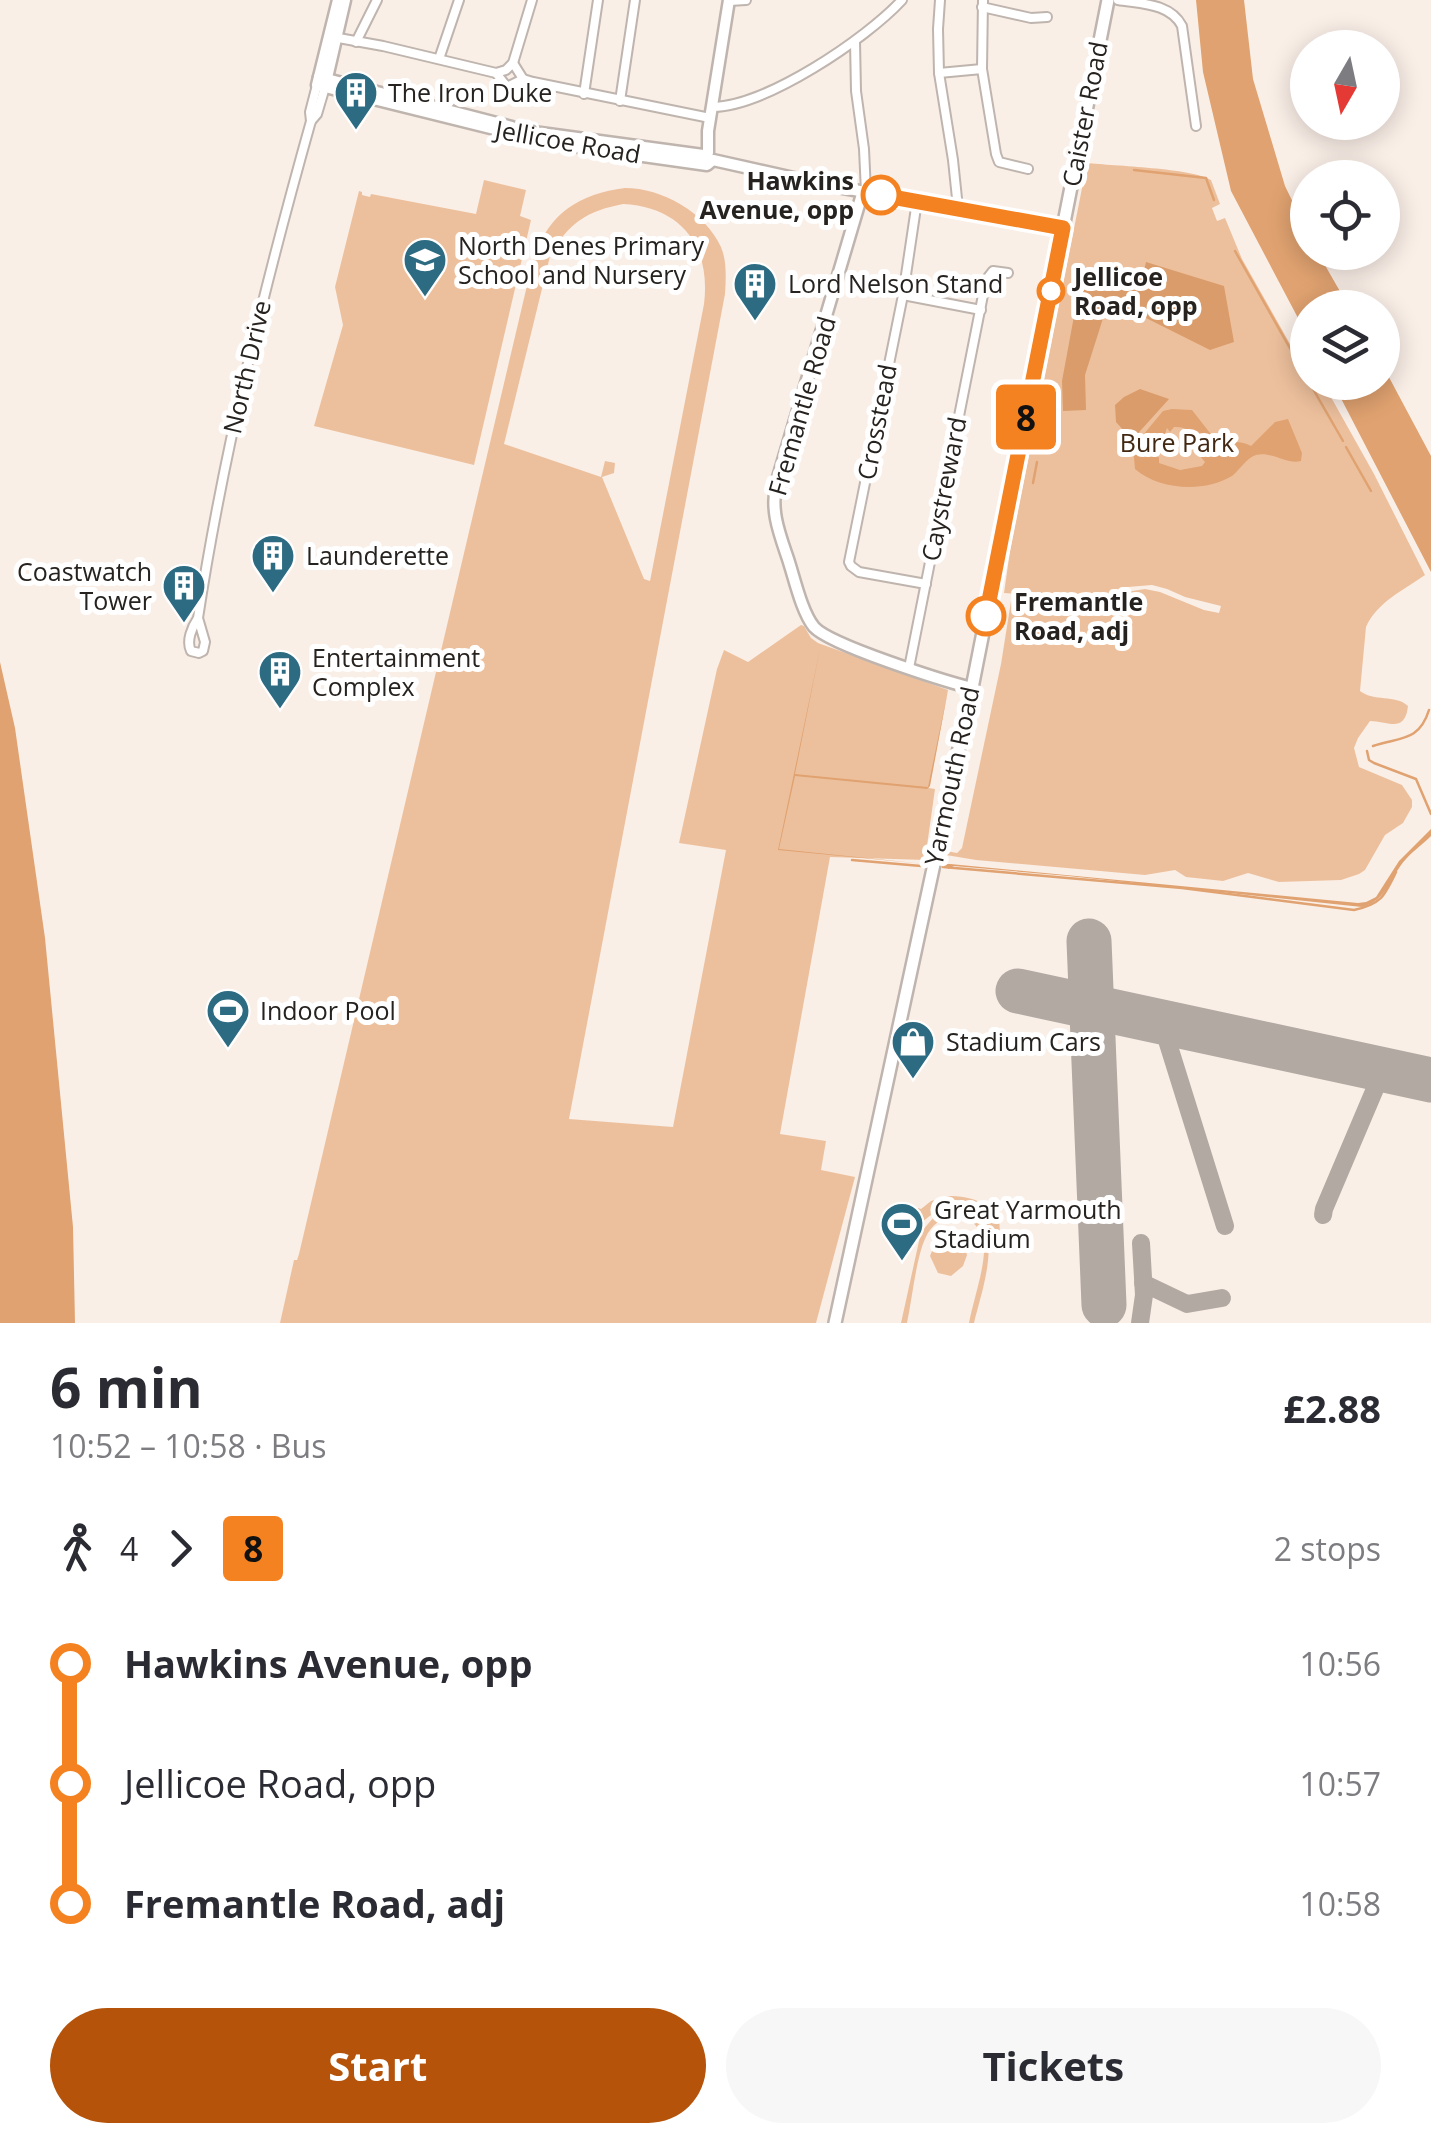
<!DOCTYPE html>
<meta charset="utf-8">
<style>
:root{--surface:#fff;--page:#f7f7f7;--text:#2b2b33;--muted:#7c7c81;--accent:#b45309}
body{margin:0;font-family:"Open Sans",sans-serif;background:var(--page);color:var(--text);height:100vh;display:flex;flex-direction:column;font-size:38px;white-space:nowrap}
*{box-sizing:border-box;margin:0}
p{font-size:32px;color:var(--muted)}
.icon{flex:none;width:55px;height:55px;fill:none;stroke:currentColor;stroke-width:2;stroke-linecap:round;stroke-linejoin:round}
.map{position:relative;height:1323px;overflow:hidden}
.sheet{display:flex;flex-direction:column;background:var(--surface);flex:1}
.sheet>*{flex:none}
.badge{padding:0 20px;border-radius:8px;font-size:35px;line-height:65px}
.needle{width:65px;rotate:189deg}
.buttons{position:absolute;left:1290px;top:30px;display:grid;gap:20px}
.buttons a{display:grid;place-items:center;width:110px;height:110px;border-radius:50%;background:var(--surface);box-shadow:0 5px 25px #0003;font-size:50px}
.map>.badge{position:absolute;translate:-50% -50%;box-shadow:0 0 0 5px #fff}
.legs{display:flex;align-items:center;gap:15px;height:110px;padding:0 50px;font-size:32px}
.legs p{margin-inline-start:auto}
.head{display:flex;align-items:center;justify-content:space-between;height:170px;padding:0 50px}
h1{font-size:55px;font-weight:700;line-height:75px}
.action{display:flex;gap:20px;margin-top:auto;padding:20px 50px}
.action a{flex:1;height:115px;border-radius:60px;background:var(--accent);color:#fff;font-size:40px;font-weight:700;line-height:115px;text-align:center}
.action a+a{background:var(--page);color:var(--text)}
ul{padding:0 50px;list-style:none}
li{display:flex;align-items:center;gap:35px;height:120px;font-size:38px}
li i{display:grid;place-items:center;width:15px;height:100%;margin:0 12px;background:currentColor}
li i::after{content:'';width:25px;height:25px;margin:-12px;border:8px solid;border-radius:50%;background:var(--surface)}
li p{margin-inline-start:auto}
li:first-child i{background:linear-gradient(#0000 50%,currentColor 0)}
li:last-child i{background:linear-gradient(currentColor 50%,#0000 0)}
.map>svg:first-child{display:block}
.green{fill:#edc09d;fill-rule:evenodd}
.forest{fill:#da9c6a}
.water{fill:#e0a270;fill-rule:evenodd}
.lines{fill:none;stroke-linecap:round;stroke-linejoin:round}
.stream{stroke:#e0a270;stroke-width:2.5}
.taxiway{stroke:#b2a9a3;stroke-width:18}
.runway{stroke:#b2a9a3;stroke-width:45}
.street-casing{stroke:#bfb5ae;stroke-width:12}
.secondary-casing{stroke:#bfb5ae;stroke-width:15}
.primary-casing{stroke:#bfb5ae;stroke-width:16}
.street{stroke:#fff;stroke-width:8}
.secondary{stroke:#fff;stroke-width:10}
.primary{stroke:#fff;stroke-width:11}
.line-1-casing{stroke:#fff;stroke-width:22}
.line-1{stroke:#f58220;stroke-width:15}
.stop-1-dot{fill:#fff;stroke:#f58220;stroke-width:5}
.labels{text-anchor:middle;stroke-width:10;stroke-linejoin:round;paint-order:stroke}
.poi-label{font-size:25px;fill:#26221f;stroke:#fff;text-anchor:start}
.street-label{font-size:25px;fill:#26221f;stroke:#fff}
.stop-label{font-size:25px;font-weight:bold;fill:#26221f;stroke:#fff;text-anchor:start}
.park-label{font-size:25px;fill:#422812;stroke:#fff}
</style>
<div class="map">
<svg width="1431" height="1323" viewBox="0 0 1431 1323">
<rect width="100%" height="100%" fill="#faefe7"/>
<!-- green -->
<g class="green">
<path d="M1087,163C1114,166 1192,168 1211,180L1220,204L1212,208L1217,221L1225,218L1242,259L1307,374L1308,382L1317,383L1332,399L1374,474L1425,575C1404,590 1377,602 1366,627L1360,691C1374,702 1395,694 1408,706C1405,734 1387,721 1370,721L1358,738L1354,748L1359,767L1402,785L1412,800V807L1403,823L1385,835L1365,870L1359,874L1341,880L1279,882L1248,873L1223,881L1186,877L1175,870L1145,875L976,860L946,855V851L957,853L962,848L1001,664L1011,601L1056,604L1098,603L1126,592L1145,589L1160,592L1204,610L1219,613L1221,606L1185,597L1167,589L1152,585L1128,587L1094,599L1004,593L1010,551Z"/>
<path d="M484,180L526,190L520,216L531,220L474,465L314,426L343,325L335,287L359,191L362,192V195L370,197L371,194L476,214Z"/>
<path d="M625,188C662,188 705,212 721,247C727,261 726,279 725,294L569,1119L673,1127L726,850L679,843L717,669L724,650L748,662L801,625L804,626L811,638L818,643L948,690L929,788L935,789L925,860L830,857L780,1134L826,1141L821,1170L855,1177L816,1323H280L294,1260H297L299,1254L533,260C548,214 578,194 625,188ZM623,204C682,207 711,247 704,304L650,581L644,579L602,477L614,473L615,463L605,461L601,477L504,444L550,256C568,223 587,211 623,204Z"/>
<path d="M947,1196C960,1196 972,1197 983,1204L985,1202L995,1211V1215H999L1000,1235L993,1236C972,1188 942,1201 912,1232L903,1230V1227L900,1226L903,1221L918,1208L921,1209L931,1201Z"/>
<path d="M952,1210C1012,1212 982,1288 974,1323H969C973,1301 985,1268 984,1246C981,1210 938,1207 925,1239C916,1259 912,1300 907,1323H901L921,1232L934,1217Z"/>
<path d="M945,1236C958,1236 965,1244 967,1255L963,1266L951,1276L938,1273L930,1256L934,1246Z"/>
</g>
<!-- forest -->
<g class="forest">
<path d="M1146,262L1224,286L1234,342L1210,350L1120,305L1106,309L1085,375L1086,410L1063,411L1062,381L1074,316L1085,283L1099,275L1141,283Z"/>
<path d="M1140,389L1169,399L1132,440L1116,422L1115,405L1124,397Z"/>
</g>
<!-- water -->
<g class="water">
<path d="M1196,0H1244L1253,79L1285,186L1307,231L1308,252L1318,253L1349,307L1308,308L1307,335L1231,191L1203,72Z"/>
<path d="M1383,366L1431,456V572L1333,383L1382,382Z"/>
<path d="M1172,409L1192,410L1210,433C1218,434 1220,438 1227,440C1236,443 1243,441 1251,446L1275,422L1288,419L1302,453L1301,461C1287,465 1272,451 1256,455C1246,458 1240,470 1232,476C1204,493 1159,490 1135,469L1133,447L1163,411ZM1174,427C1200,426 1192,449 1205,462L1202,466L1180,470L1159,463V458L1154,452L1158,439L1164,437L1167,428L1170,432Z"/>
<path d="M821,644L795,774L928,787L948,690L930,786L927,789L795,776L779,849L925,864L778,850Z"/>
<path d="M0,662L15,728L45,938L73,1227L75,1323H0Z"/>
<path d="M1431,829V836C1423,844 1414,850 1406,859C1390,876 1388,900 1362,907L1068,876L954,866L948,869L947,866H943V864H950L1358,903L1366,902L1376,897L1399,861Z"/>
</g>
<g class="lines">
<!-- stream -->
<g class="stream">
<path d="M1134,170L1206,178L1214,200"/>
<path d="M1235,251L1308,380"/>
<path d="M1309,382L1343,441"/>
<path d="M1346,447L1371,491"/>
<path d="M1033,483L1037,462"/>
<path d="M1373,746C1400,737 1419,742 1429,710"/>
<path d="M1367,751L1369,760L1374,763L1416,779L1431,814"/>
<path d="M852,860L921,866"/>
<path d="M943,867L1182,888L1354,910C1381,904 1384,897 1396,872"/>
</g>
<!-- taxiway -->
<g class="taxiway">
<path d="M1161,1021L1225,1226"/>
<path d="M1323,1215L1324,1209L1383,1070"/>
<path d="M1143,1283L1187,1304L1222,1298"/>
<path d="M1140,1323L1144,1295L1141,1243"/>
</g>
<!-- runway -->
<g class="runway">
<path d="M1089,941L1104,1305"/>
<path d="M1018,991L1431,1080"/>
</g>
<defs>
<g id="street">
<path d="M940,0L938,29L939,73L953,160L958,208"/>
<path d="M983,0L982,69L996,154L999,162L1028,169"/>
<path d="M1118,0C1141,4 1170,3 1182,26L1196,126"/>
<path d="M729,1L746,0"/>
<path d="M982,7L1031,18L1047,17"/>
<path d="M333,37L383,46L496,73L507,87L523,79"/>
<path d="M356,42L377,0"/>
<path d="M855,42L856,91L864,149L866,192"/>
<path d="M439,59L459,0"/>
<path d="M513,63L523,79L533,82L710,118"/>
<path d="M496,73L506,70L513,63L532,0"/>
<path d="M939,73L982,69"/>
<path d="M584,94L598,0"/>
<path d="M620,101L635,0"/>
<path d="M712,107C765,107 866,39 902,0"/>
<path d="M311,121L310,112L317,85"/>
<path d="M917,201L903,295L849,562L851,566L859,572L926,584"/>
<path d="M903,295L981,310"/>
<path d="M198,618L205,642L203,651L199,653L191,651C186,641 192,627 198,618C224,449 265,285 311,121L317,114L325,87"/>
<path d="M909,668L986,280L993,271L1008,273"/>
</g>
<g id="secondary">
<path d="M338,0L317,85L551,143L707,165L713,160L816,183L1063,228"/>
<path d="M319,77L512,127"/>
<path d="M326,82L345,0"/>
<path d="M533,132L703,155"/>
<path d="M701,157L708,153V131L729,0"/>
<path d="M863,191L777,481C770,508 778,530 787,556C794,576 801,611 814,627C830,645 944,681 972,688"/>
</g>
<path id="primary" d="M835,1323L972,688L1108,0"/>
</defs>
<!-- street casing -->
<use href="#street" class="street-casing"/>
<!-- secondary casing -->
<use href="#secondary" class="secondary-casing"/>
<!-- primary casing -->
<use href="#primary" class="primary-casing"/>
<!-- street -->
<use href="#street" class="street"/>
<!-- secondary -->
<use href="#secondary" class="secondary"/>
<!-- primary -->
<use href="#primary" class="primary"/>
</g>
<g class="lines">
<defs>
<path id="line-1" d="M881,195L1063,228L986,616"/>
</defs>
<!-- line-1 casing -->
<use href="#line-1" class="line-1-casing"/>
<!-- line-1 -->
<use href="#line-1" class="line-1"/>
</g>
<!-- icons -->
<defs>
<symbol id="building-pin" viewBox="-11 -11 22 30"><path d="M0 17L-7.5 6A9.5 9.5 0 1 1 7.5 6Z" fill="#2c6b81" stroke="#fff"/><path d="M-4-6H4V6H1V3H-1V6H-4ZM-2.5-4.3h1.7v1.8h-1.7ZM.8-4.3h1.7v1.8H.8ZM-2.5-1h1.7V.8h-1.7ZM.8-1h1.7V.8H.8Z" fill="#fff"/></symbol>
<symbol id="school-pin" viewBox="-11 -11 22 30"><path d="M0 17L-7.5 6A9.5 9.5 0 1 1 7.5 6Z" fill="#2c6b81" stroke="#fff"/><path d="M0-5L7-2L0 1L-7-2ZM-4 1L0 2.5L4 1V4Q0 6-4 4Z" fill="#fff"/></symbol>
<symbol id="stadium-pin" viewBox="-11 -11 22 30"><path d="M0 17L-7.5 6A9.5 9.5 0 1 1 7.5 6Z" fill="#2c6b81" stroke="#fff"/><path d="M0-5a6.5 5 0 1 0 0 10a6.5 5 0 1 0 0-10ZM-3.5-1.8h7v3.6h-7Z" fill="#fff"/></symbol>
<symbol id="shop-pin" viewBox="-11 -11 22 30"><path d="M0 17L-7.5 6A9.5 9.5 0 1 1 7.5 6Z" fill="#2c6b81" stroke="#fff"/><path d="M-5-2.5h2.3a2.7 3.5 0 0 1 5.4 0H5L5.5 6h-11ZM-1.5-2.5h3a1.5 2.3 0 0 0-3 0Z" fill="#fff"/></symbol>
</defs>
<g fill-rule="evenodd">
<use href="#building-pin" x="331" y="68" width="50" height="68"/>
<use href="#school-pin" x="400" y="235" width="50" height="68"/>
<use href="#building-pin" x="730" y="259" width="50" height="68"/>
<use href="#building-pin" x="248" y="531" width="50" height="68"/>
<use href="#building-pin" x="159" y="561" width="50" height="68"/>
<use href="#building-pin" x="255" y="647" width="50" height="68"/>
<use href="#stadium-pin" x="203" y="986" width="50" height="68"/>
<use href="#shop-pin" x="888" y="1017" width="50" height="68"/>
<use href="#stadium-pin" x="877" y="1199" width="50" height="68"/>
</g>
<!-- markers -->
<g class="stop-1-dot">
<circle cx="881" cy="195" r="18"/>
<circle cx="1051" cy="291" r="12"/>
<circle cx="986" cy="616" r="18"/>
</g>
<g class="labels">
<!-- poi labels -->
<g class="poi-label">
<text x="388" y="102">The Iron Duke</text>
<text x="458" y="255">North Denes Primary<tspan x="458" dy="29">School and Nursery</tspan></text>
<text x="788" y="293">Lord Nelson Stand</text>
<text x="306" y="565">Launderette</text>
<text x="152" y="581" text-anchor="end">Coastwatch<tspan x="152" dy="29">Tower</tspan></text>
<text x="312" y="667">Entertainment<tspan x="312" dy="29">Complex</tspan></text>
<text x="260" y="1020">Indoor Pool</text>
<text x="946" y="1051">Stadium Cars</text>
<text x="934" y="1219">Great Yarmouth<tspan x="934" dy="29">Stadium</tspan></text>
</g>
<!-- street labels -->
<g class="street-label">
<text transform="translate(1085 114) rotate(-79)" y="9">Caister Road</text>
<text transform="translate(568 142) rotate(10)" y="9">Jellicoe Road</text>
<text transform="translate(247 367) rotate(-77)" y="9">North Drive</text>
<text transform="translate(802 406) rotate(-74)" y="9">Fremantle Road</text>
<text transform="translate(877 422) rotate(-79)" y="9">Crosstead</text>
<text transform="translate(944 489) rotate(-79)" y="9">Caystreward</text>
<text transform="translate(952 776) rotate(-78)" y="9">Yarmouth Road</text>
</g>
<!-- stop labels -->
<g class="stop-label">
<text x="854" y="190" text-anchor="end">Hawkins<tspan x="854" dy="29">Avenue, opp</tspan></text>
<text x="1074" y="286">Jellicoe<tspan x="1074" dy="29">Road, opp</tspan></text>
<text x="1014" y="611">Fremantle<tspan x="1014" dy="29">Road, adj</tspan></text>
</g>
<!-- park labels -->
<g class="park-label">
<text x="1177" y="452">Bure Park</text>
</g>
</g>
</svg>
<div class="buttons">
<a><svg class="needle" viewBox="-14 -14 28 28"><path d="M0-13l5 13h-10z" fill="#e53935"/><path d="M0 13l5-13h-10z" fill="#7c7c81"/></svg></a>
<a><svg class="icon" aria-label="locate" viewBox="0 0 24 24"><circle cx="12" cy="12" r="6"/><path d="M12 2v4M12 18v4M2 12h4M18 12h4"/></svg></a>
<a><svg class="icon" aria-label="layers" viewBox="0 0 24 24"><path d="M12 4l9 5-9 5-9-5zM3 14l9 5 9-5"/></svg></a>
</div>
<b class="badge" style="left:1026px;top:417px;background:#f58220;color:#111">8</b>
</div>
<section class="sheet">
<div class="head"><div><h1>6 min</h1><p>10:52 – 10:58 · Bus</p></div><b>£2.88</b></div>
<div class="legs"><svg class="icon" aria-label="walk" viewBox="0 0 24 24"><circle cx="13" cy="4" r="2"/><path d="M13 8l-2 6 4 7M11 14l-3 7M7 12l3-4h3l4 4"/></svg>4<svg class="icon" aria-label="forward" viewBox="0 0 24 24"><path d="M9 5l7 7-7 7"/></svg><b class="badge" style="background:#f58220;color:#111">8</b><p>2 stops</p></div>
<ul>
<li><i style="color:#f58220"></i><b>Hawkins Avenue, opp</b><p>10:56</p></li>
<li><i style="color:#f58220"></i><span>Jellicoe Road, opp</span><p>10:57</p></li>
<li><i style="color:#f58220"></i><b>Fremantle Road, adj</b><p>10:58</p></li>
</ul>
<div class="action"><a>Start</a><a>Tickets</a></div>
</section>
